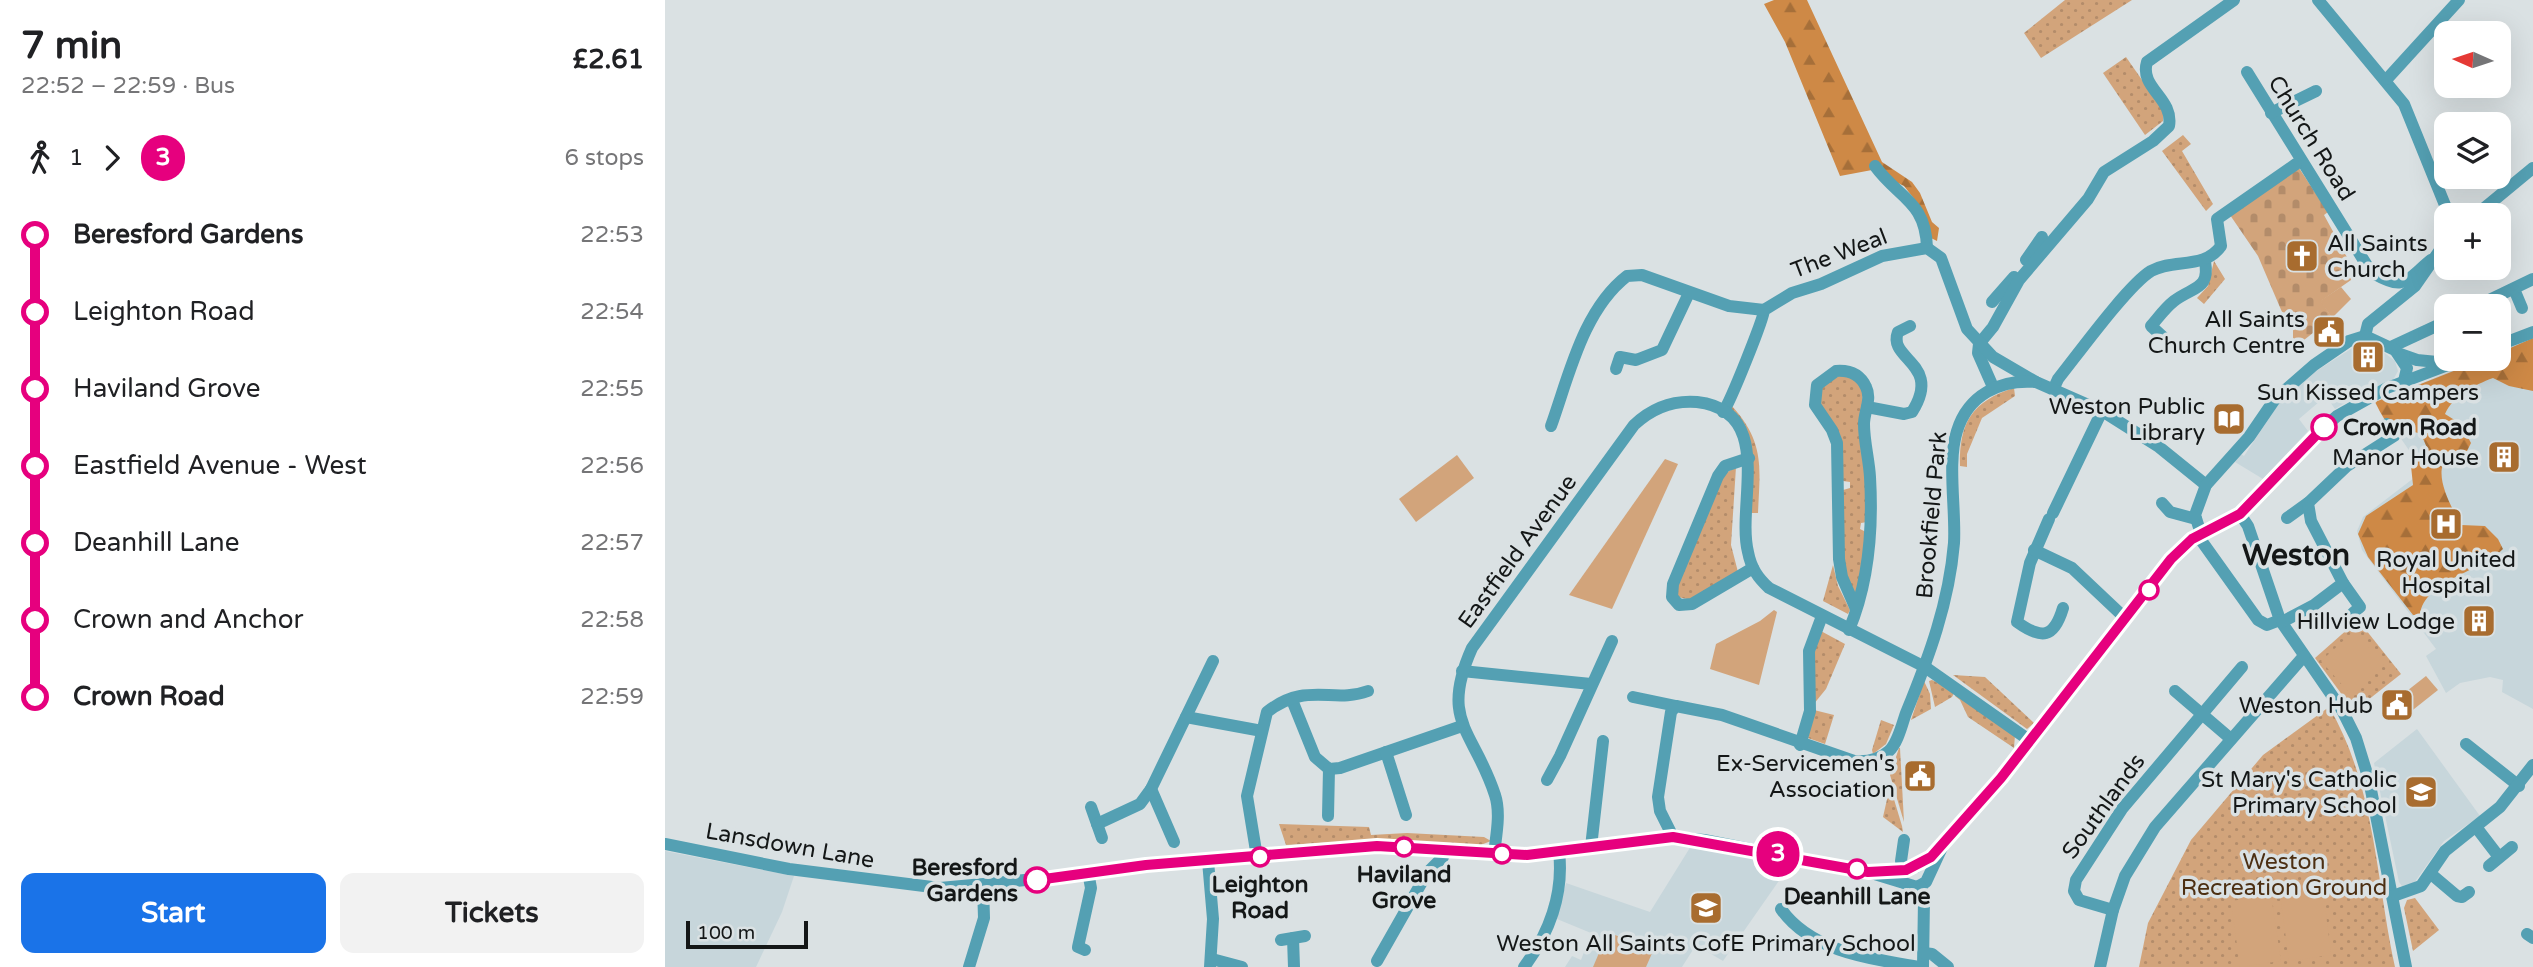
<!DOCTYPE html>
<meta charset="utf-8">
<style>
:root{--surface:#fff;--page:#f2f2f2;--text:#202124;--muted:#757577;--accent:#1a73e8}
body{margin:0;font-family:"Varela Round",sans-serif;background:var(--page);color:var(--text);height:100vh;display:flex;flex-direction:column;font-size:26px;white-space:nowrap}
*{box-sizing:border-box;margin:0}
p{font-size:23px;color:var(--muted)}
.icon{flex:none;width:38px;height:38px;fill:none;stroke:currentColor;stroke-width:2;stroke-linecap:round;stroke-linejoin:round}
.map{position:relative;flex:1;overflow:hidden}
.panel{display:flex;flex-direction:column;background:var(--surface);width:665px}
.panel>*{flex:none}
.badge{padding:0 14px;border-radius:23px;font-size:24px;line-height:46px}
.needle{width:46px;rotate:273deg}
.tools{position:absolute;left:1769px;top:21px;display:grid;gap:14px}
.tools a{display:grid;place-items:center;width:77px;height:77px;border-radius:14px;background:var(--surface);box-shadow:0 7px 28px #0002;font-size:35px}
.scale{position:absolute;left:21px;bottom:18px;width:122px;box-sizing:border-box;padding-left:7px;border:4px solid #141717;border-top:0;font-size:19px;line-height:24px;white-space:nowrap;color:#141717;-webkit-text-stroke:5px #dae1e3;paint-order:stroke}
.map>.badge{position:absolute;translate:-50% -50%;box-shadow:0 0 0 4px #fff}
.legs{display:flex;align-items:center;gap:10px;height:77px;padding:0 21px;font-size:23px}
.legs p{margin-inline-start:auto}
.head{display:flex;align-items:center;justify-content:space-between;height:119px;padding:0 21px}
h1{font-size:38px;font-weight:700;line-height:52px}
.action{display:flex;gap:14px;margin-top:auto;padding:14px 21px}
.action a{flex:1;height:80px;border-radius:14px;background:var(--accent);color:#fff;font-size:28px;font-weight:700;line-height:80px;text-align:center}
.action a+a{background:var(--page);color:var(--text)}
ul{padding:0 21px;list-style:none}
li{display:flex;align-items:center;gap:24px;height:77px;font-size:26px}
li i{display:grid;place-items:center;width:10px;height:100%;margin:0 9px;background:currentColor}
li i::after{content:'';width:18px;height:18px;margin:-9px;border:5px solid;border-radius:50%;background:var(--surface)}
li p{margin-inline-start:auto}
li:first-child i{background:linear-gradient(#0000 50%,currentColor 0)}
li:last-child i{background:linear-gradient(currentColor 50%,#0000 0)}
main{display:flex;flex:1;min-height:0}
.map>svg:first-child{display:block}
.built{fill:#c7d6db}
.grass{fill:url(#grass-dots)}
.forest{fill:url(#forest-firs)}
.cemetery{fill:url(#cemetery-stones)}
.garden{fill:#d2a47b}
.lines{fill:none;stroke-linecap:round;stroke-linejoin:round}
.minor{stroke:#54a0b3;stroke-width:12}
.line-1-casing{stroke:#fff;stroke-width:16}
.line-1{stroke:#e6007e;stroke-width:10}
.stop-1-dot{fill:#fff;stroke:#e6007e;stroke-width:3.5}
.labels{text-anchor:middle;stroke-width:7;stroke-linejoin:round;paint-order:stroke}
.street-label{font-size:23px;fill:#141717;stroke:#dae1e3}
.poi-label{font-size:23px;fill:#141717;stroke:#dae1e3;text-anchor:end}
.stop-label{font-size:23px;font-weight:bold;fill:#141717;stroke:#dae1e3}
.park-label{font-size:23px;fill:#4c2f12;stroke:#dae1e3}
.district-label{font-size:30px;font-weight:bold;fill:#141717;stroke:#dae1e3}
</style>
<main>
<section class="panel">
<div class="head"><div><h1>7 min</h1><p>22:52 – 22:59 · Bus</p></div><b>£2.61</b></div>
<div class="legs"><svg class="icon" aria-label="walk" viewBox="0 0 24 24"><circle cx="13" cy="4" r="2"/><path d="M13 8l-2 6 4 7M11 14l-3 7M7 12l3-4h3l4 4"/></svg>1<svg class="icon" aria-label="forward" viewBox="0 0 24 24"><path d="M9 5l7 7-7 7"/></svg><b class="badge" style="background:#e6007e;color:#fff">3</b><p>6 stops</p></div>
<ul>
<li><i style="color:#e6007e"></i><b>Beresford Gardens</b><p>22:53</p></li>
<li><i style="color:#e6007e"></i><span>Leighton Road</span><p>22:54</p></li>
<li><i style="color:#e6007e"></i><span>Haviland Grove</span><p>22:55</p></li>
<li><i style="color:#e6007e"></i><span>Eastfield Avenue - West</span><p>22:56</p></li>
<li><i style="color:#e6007e"></i><span>Deanhill Lane</span><p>22:57</p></li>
<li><i style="color:#e6007e"></i><span>Crown and Anchor</span><p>22:58</p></li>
<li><i style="color:#e6007e"></i><b>Crown Road</b><p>22:59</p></li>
</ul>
<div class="action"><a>Start</a><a>Tickets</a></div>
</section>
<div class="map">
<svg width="1868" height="967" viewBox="0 0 1868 967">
<defs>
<pattern id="grass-dots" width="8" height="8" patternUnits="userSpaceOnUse" patternTransform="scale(1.75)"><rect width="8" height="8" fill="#d2a47b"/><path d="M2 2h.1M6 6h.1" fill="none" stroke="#b38c6a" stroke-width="1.8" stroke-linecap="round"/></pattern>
<pattern id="forest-firs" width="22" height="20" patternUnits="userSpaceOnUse" patternTransform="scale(1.75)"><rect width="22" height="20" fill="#ce8946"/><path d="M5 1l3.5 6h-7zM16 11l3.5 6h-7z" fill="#a66f39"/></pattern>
<pattern id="cemetery-stones" width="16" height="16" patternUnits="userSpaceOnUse" patternTransform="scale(1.75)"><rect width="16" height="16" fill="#d2a47b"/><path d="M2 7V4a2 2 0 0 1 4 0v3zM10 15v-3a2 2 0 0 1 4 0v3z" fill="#b38c6a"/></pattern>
</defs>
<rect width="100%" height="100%" fill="#dae1e3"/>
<!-- built -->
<g class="built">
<path d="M1868,337V709L1837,692L1838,680L1825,677L1795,683L1781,693L1761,656L1771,649L1697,550L1692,531L1698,517L1758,471L1716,409L1733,393L1816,359H1834V351Z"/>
<path d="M1700,343L1712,347L1730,361L1733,371L1728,380L1696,393L1670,409L1661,396L1634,419L1643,431L1598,479L1570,462L1576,454L1579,456L1617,399L1648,373L1692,345Z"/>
<path d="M1752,729L1815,816L1779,841L1749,883L1737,886L1734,882L1709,763Z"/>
<path d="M1026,846L1125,865L1058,961L1031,945L1017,967H900L907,956L916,960L926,933L892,919L901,883L985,912Z"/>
<path d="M0,851L129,876L117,912L91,967H0Z"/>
</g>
<!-- grass -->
<g class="grass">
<path d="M1400,0H1467L1376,58L1359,33Z"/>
<path d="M1461,57L1498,110V121L1480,135L1438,73Z"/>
<path d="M1518,135L1526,144L1517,151L1548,204L1541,211L1497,151Z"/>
<path d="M1549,261L1560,279L1539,304L1532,298L1543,286Z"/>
<path d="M1171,373L1197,382L1202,522L1196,523L1195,529L1201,532L1192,598L1178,567V490L1185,488V482L1178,481L1152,394Z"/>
<path d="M1349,388L1350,396L1317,418L1302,454V467L1295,466C1294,423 1307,401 1349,388Z"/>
<path d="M1067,406C1100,443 1095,467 1093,513H1086L1087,449L1065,411Z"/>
<path d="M1071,467L1066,545L1073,572L1026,600L1013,597L1011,587L1059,474Z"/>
<path d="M1168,565L1173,586L1185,610L1183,614L1158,601Z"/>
<path d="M1693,620L1736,674L1689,711L1650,658Z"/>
<path d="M1154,630L1180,644L1161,689L1148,705L1146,673Z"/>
<path d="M1288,675L1320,677L1369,723L1362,729Z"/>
<path d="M1267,680L1290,691L1287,697L1270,707L1264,681Z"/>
<path d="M1259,681L1265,694L1266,709L1246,720Z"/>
<path d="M1292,692L1350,735L1349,748L1303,717L1295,700L1290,696Z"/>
<path d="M1664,707C1710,785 1711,880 1730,967H1474L1483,923L1526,840L1598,755Z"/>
<path d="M1149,710L1169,715L1160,744L1143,738Z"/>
<path d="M1216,720L1229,725L1221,744L1208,754L1207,750Z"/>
<path d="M1234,748H1235L1239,822L1225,775Z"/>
<path d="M1225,786L1237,826L1238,832L1218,817Z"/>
<path d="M614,824L704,827L706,835L742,833L819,837L826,841L813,846L720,839L621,845Z"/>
<path d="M1750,898L1774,930L1748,951L1739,908L1742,900Z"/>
</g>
<!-- forest -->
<g class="forest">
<path d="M1109,0H1142L1217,162L1247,182L1255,193L1267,222L1274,228L1272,241L1266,238L1254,205L1239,186L1207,170L1175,176L1120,42L1099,4Z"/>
<path d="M1868,338V391L1844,386L1828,378C1809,385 1788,396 1780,414L1796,424L1806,443L1802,451C1756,455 1784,502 1796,525L1820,526L1833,539L1838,549C1816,572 1759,580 1755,615H1748L1703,557L1693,534L1701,516L1748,485L1746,466L1754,459L1766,457L1756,434C1726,424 1727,436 1710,402L1819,359H1834V353Z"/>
</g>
<!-- cemetery -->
<path class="cemetery" d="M1632,165L1663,212L1659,215L1689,270L1686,280L1656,301L1667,318L1639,340L1637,338L1628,343V316L1617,312L1593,256L1565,215Z"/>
<!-- garden -->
<g class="garden">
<path d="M1676,287L1686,299L1667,318L1655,301Z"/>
<path d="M792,455L809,478L751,522L734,499Z"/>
<path d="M1000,459L1013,464L947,609L904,595Z"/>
<path d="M1109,610L1112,612L1094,685L1045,669L1051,644L1095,621Z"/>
<path d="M1689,631L1719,665L1686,695L1656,661Z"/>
<path d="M1761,676L1773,690L1744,713L1733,698Z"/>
<path d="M1658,889L1666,955L1624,961L1615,894Z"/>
<path d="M1606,895L1616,961L1575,967L1566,901Z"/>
<path d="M943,932L988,951L981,967H928Z"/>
</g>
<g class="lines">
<!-- minor -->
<g class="minor">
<path d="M1653,0L1739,104L1784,215"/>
<path d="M1582,72L1706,272C1740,291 1738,283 1766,260"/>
<path d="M1722,79L1794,0"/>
<path d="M1606,113L1651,91"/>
<path d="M1210,166C1233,198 1261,201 1262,248"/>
<path d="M1811,215L1868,168"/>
<path d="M1361,260L1377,237"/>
<path d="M1849,289L1857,308"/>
<path d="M1327,302L1349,277"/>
<path d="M1812,306L1868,279"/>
<path d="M1700,336L1703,324L1750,286L1782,240"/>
<path d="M1498,337L1486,326C1493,318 1500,308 1509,301C1529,286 1545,290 1540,261"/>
<path d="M1314,344L1328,327L1354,280L1423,199L1439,172L1488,141L1504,126C1509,98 1474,88 1482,62L1569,0"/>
<path d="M1314,344L1313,353L1328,387"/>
<path d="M1834,345L1868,332"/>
<path d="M1726,347L1782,321"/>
<path d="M1735,354L1752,360L1782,363"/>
<path d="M951,369L955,357L971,360L997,350L1024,293"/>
<path d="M1388,390L1393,379C1413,354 1463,285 1486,271C1509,258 1539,270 1556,246L1552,219L1631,164"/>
<path d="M1202,407L1239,414L1247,412C1278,363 1222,360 1233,332L1245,326"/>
<path d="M1058,412C1065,403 1099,318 1099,310L1127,293L1156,284L1217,256L1262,248L1276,258L1302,329L1328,357L1371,382L1437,411L1494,447L1541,485"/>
<path d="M886,426C904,376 918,310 962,276L977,275L1064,306L1099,310"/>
<path d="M1084,458L1060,466L1053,476L1008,584L1007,597L1014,605L1027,604L1088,568"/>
<path d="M1497,503L1505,512L1531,519"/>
<path d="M1388,513L1437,411"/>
<path d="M1575,514L1583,526L1615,620L1677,710L1691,738L1704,780L1741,967"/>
<path d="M1622,518L1643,503"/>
<path d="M1384,519L1365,563L1352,622C1377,640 1389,638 1398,608"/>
<path d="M1536,534L1530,515L1541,485L1584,437L1610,399L1649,365L1684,341L1700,336L1730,350L1742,368L1739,381"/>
<path d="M1533,536L1593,620L1602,625L1615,620"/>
<path d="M1369,550L1407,568L1460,618"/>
<path d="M1678,583L1695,607L1688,613"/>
<path d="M1617,622L1649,605L1678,583L1646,521L1643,503L1682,466L1729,436L1722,424"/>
<path d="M1184,630C1204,582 1208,528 1205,477C1204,459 1199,442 1199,424C1199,412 1207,399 1201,387C1195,374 1184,370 1171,371L1152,385L1150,405L1167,430L1172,443L1174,559L1177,577L1191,609"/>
<path d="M797,671L926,684"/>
<path d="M1510,691L1566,739"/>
<path d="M968,697L1011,706"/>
<path d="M627,700L650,757L664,769L675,768L797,726"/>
<path d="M521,717L597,731"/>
<path d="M1801,744L1854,786"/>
<path d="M1135,745L1145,711L1144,651L1157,616"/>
<path d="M721,752L741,815"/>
<path d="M882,780L895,756L947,641"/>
<path d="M486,789L509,842"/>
<path d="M426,807L437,838"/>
<path d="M663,816L664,769"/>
<path d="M432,824L475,804L486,789L548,661"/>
<path d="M1811,827L1834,857"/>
<path d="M1008,837L995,811L993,797L1006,712L1011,706L1057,715L1189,761C1201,762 1214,760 1224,751C1233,743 1237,724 1241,713C1264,657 1284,603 1289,543C1291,510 1282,462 1292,431C1303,395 1335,379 1371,382"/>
<path d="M1239,840L1236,861L1241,870"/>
<path d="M0,844L124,869L275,888L392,877L481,865L712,846L862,854L1008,837L1039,840L1203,872L1252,887L1261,882L1280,841"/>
<path d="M926,847L938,741"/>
<path d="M829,854C831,836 836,813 830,795C809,730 774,722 807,648L969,425C987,408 1007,400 1032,402C1111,411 1071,504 1083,552C1086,568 1093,578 1104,588L1260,667L1364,740"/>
<path d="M592,857L582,796L602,712C641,681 668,704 703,691"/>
<path d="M543,861L548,919L545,967"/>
<path d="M1824,866L1847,847"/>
<path d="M1251,867L1266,857L1336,778L1519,545L1575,514L1646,439L1672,416L1722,388L1799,359"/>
<path d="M1766,874L1792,896L1797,897L1804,892"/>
<path d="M1256,887L1259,899L1258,967"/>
<path d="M1728,896L1756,886L1780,851L1835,807L1868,765"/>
<path d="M1116,909C1146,952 1207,959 1254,967"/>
<path d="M1448,910L1414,900L1409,891L1411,880L1457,809L1577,667"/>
<path d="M1862,934L1868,938"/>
<path d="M628,938L629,967"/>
<path d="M616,940L640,936"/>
<path d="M420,950L413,947L426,888L423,872"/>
<path d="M1259,953L1267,954L1283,967"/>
<path d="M547,959L577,967"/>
<path d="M712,961L762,873L778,857L779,849"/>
<path d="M304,967L319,918L318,885"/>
<path d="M859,967C884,934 899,894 894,852"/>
<path d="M1435,967L1448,910L1460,876L1490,827L1639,656"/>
</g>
</g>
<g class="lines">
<defs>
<path id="line-1" d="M372,880L481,865L712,846L862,855L1008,837L1203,872L1241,870L1266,857L1336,778L1506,559L1527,539L1575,514L1659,427"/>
</defs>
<!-- line-1 casing -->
<use href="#line-1" class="line-1-casing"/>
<!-- line-1 -->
<use href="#line-1" class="line-1"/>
</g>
<!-- icons -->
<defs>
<symbol id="church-square" viewBox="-11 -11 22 22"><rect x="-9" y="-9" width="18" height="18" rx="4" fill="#a86c2f" stroke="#dae1e3"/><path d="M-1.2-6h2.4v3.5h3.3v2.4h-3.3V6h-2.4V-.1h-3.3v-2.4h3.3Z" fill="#fff"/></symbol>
<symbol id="civic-square" viewBox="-11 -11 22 22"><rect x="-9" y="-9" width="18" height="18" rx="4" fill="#a86c2f" stroke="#dae1e3"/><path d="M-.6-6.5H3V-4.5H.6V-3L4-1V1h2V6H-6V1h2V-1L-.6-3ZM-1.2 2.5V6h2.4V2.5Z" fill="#fff"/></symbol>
<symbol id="building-square" viewBox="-11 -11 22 22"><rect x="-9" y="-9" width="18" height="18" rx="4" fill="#a86c2f" stroke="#dae1e3"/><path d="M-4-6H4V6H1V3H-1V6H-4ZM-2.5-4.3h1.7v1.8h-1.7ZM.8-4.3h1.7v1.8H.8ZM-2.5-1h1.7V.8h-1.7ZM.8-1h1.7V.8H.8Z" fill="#fff"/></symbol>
<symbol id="library-square" viewBox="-11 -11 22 22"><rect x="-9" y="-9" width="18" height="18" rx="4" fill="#a86c2f" stroke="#dae1e3"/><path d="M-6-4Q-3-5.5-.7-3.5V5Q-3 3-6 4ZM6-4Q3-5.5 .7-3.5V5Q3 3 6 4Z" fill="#fff"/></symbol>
<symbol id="hospital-square" viewBox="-11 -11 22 22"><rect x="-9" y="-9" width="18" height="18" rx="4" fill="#a86c2f" stroke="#dae1e3"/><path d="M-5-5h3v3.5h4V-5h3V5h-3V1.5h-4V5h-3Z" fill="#fff"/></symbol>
<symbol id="school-square" viewBox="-11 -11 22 22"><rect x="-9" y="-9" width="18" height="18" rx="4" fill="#a86c2f" stroke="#dae1e3"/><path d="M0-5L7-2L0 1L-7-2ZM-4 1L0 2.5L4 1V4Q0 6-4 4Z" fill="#fff"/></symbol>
</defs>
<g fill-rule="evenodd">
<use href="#church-square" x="1618" y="237" width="38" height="38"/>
<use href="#civic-square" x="1645" y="313" width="38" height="38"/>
<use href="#building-square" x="1684" y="338" width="38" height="38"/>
<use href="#library-square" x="1545" y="400" width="38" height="38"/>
<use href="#building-square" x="1820" y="438" width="38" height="38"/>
<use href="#hospital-square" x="1762" y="505" width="38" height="38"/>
<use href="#building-square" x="1795" y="602" width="38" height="38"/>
<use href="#civic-square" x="1713" y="686" width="38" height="38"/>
<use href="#civic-square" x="1236" y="757" width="38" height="38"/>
<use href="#school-square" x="1737" y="773" width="38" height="38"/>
<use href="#school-square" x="1022" y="889" width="38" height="38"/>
</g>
<!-- markers -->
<g class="stop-1-dot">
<circle cx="1659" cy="427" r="12"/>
<circle cx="1484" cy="590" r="9"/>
<circle cx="739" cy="847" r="9"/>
<circle cx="837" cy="854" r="9"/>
<circle cx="595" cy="857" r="9"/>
<circle cx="1192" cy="869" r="9"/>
<circle cx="372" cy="880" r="12"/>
</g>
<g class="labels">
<!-- street labels -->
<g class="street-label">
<text transform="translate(1647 138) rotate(58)" y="8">Church Road</text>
<text transform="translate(1174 253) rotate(-21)" y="8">The Weal</text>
<text transform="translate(1266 515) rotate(-85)" y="8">Brookfield Park</text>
<text transform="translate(852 551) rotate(-54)" y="8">Eastfield Avenue</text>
<text transform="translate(1438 806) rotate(-54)" y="8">Southlands</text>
<text transform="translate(125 845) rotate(10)" y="8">Lansdown Lane</text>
</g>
<!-- poi labels -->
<g class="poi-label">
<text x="1662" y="251" text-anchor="start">All Saints<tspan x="1662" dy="26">Church</tspan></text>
<text x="1640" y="327">All Saints<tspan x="1640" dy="26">Church Centre</tspan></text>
<text x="1703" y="400" text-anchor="middle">Sun Kissed Campers</text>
<text x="1540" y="414">Weston Public<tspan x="1540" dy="26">Library</tspan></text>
<text x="1814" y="465">Manor House</text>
<text x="1781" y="567" text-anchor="middle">Royal United<tspan x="1781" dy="26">Hospital</tspan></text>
<text x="1790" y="629">Hillview Lodge</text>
<text x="1708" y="713">Weston Hub</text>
<text x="1230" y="771">Ex-Servicemen's<tspan x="1230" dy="26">Association</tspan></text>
<text x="1732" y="787">St Mary's Catholic<tspan x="1732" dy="26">Primary School</tspan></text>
<text x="1041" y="951" text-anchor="middle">Weston All Saints CofE Primary School</text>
</g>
<!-- stop labels -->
<g class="stop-label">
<text x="1678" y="435" text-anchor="start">Crown Road</text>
<text x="353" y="875" text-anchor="end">Beresford<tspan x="353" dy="26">Gardens</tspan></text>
<text x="739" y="882">Haviland<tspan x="739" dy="26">Grove</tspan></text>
<text x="595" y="892">Leighton<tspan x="595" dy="26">Road</tspan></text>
<text x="1192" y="904">Deanhill Lane</text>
</g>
<!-- park labels -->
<g class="park-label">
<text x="1619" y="869">Weston<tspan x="1619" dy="26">Recreation Ground</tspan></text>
</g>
<!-- district labels -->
<g class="district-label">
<text x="1631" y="565">Weston</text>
</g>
</g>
</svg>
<div class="tools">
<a><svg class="needle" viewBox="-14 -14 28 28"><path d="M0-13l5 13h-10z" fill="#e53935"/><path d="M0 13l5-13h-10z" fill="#757577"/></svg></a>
<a><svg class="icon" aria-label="layers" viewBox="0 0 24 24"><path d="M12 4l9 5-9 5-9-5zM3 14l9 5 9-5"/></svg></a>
<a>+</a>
<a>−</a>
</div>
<div class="scale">100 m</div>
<b class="badge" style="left:1113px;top:854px;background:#e6007e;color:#fff">3</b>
</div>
</main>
